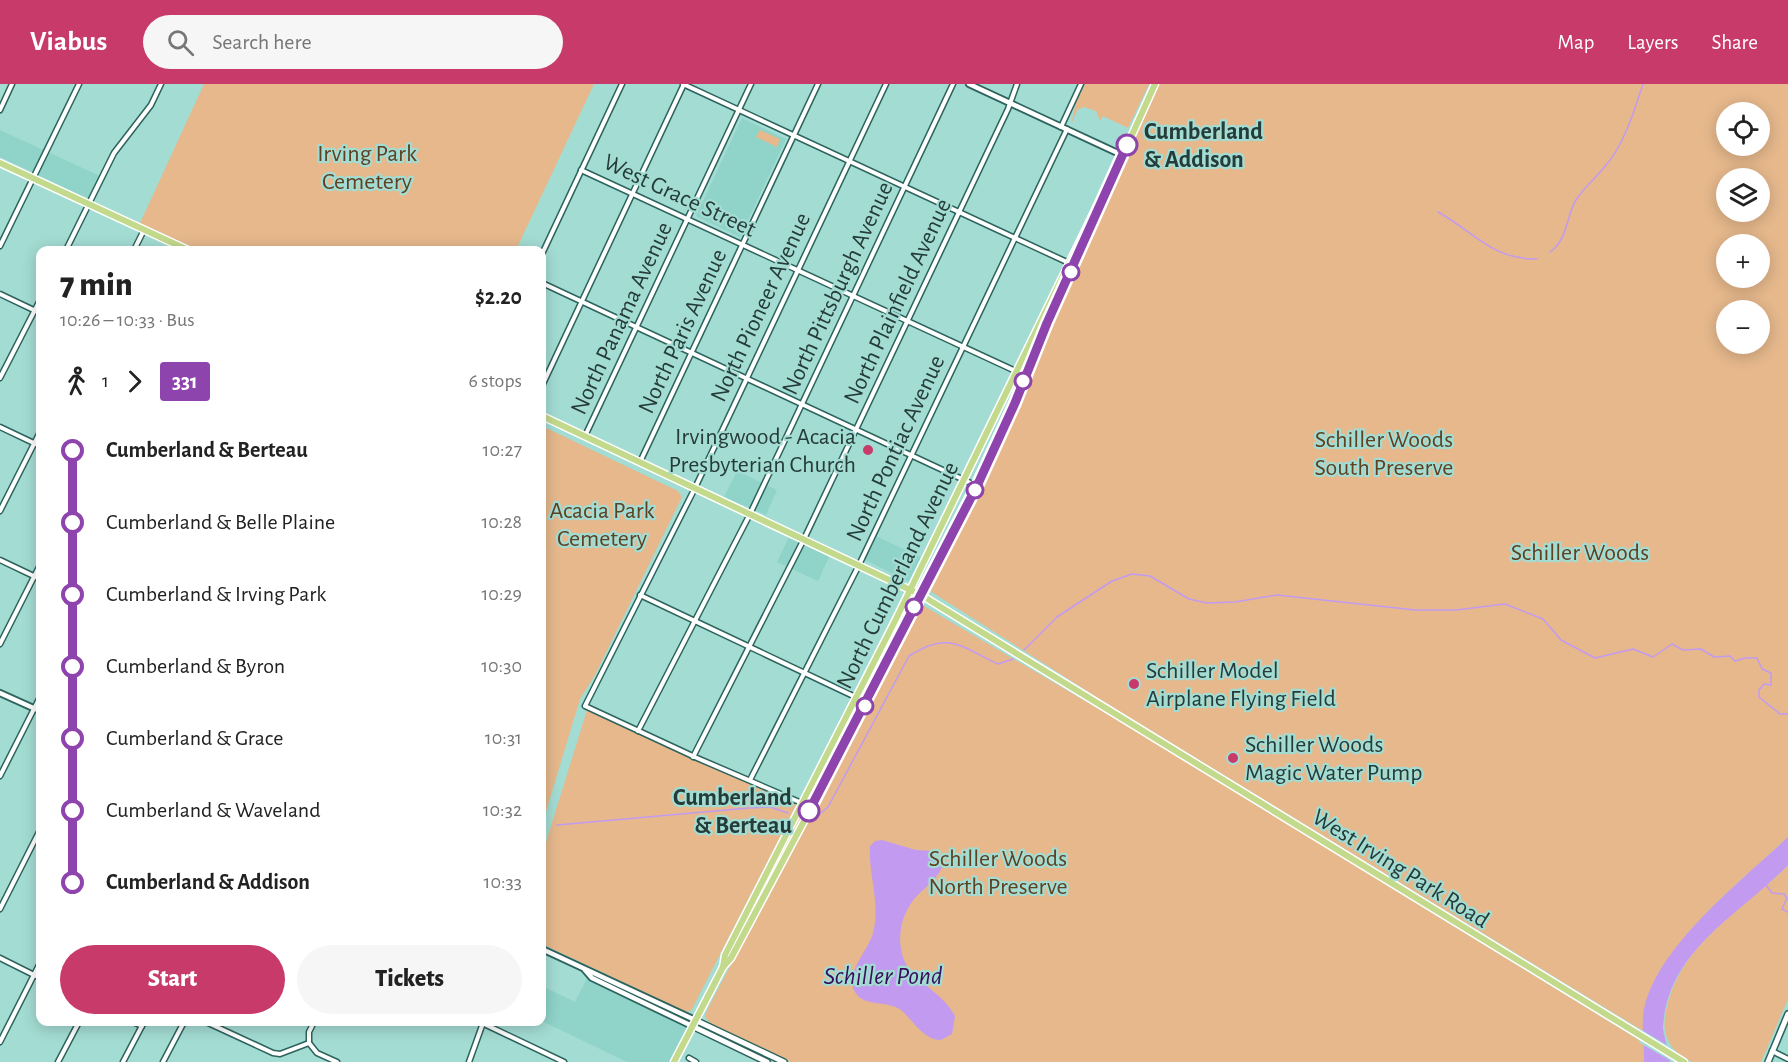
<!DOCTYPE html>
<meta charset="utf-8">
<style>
:root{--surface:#fff;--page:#f6f6f6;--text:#222;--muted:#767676;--accent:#c73a69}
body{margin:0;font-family:"Alegreya Sans",sans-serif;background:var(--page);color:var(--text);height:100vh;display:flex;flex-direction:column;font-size:22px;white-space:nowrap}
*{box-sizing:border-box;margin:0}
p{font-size:20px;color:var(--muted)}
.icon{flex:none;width:33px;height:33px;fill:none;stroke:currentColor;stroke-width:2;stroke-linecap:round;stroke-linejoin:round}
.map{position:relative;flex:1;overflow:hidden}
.panel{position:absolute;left:36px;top:162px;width:510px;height:780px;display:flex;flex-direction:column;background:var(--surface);border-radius:12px;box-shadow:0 3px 15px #0003}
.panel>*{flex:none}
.badge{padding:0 12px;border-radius:4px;font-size:21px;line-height:39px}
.buttons{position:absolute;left:1716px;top:18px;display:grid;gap:12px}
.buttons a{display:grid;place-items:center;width:54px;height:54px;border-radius:50%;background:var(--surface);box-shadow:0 3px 15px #0003;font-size:30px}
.map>.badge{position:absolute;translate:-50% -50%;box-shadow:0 0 0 3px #fff}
.legs{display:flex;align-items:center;gap:9px;height:66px;padding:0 24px;font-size:20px}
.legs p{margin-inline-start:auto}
.overview{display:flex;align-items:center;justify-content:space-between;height:102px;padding:0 24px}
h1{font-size:33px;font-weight:800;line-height:45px}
.action{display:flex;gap:12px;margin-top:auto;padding:12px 24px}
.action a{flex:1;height:69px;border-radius:36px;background:var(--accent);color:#fff;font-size:24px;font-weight:800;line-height:69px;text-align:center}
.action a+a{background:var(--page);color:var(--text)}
ul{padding:0 24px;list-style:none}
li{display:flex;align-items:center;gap:21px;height:72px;font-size:22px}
li i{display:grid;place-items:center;width:9px;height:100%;margin:0 8px;background:currentColor}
li i::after{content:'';width:15px;height:15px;margin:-8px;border:4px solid;border-radius:50%;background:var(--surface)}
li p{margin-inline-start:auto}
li:first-child i{background:linear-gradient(#0000 50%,currentColor 0)}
li:last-child i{background:linear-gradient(currentColor 50%,#0000 0)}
header{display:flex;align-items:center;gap:36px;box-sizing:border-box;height:84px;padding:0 30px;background:var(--accent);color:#fff}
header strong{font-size:28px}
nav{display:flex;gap:33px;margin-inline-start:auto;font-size:21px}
.search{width:420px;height:54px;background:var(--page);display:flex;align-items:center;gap:15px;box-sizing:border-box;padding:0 21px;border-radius:33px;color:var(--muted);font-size:22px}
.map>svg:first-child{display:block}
.built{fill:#8fd3c9}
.green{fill:#e6b88c;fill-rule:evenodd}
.water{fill:#c29bf1}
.pier{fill:#a3dcd3}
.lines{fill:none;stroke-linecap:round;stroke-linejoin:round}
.stream{stroke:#c29bf1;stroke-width:1.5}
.minor-casing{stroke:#2c645d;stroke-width:7}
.tertiary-casing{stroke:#2c645d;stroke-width:8}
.secondary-casing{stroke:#2c645d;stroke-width:8}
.primary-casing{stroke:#fff;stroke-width:9}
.minor{stroke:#fff;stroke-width:4}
.tertiary{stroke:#fff;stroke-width:4.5}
.secondary{stroke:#fff;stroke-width:5}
.primary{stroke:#c3da8c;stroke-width:6}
.line-1-casing{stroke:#fff;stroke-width:14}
.line-1{stroke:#8e44ad;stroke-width:9}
.stop-1-dot{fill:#fff;stroke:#8e44ad;stroke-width:3}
.poi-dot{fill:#c73a69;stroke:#a3dcd3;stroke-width:2}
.labels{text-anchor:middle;stroke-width:4.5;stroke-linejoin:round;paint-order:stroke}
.stop-label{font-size:24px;font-weight:bold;fill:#253c39;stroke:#a3dcd3;text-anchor:start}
.park-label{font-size:24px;fill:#5f4021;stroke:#a3dcd3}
.street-label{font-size:24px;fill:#253c39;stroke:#a3dcd3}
.poi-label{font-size:24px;fill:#253c39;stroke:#a3dcd3;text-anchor:start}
.water-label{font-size:26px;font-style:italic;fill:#380e5a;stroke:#a3dcd3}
</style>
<header>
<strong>Viabus</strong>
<div class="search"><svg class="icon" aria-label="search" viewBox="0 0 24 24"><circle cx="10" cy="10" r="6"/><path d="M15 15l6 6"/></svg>Search here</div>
<nav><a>Map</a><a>Layers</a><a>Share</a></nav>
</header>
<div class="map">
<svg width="1788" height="978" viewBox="0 0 1788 978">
<rect width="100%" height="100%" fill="#a3dcd3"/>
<!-- built -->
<g class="built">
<path d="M742,34L786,55L740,153L696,132Z"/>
<path d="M0,46L102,93L91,116L0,73Z"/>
<path d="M737,387L777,406L766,431L724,413Z"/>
<path d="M874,451L922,474L910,498L863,475Z"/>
<path d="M789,453L829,473L818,497L777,478Z"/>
<path d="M587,894L689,943L670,978H627L542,937V902L575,918Z"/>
</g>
<!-- green -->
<g class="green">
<path d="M204,0H594L516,166H198L140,139Z"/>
<path d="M1085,0H1149L1128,44L1103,32L1100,37L1096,27L1084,23L1077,26L1071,41L1076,18Z"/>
<path d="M1159,0H1788V753C1736,803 1645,869 1643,947L1101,616L930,507V500L999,362L1039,261ZM1726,28H1760V62H1726ZM1726,94H1760V128H1726ZM1726,160H1760V194H1726ZM1726,226H1760V260H1726Z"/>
<path d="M760,46L780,55L777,63L756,53Z"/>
<path d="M542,342L678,407L682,413L595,591L580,615L542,741Z"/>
<path d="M924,522L1119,637L1636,954L1643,960L1644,978H791L711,940L705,933L707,926L914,532L919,523Z"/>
<path d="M857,624L855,634L813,715H808L854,625Z"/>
<path d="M587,626L797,720L691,927H684L542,860V771Z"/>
<path d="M800,729L803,731L801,737L730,869Z"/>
<path d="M1788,781V915L1761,978C1747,978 1704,978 1693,978C1673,970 1662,954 1665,933C1677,859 1740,830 1788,781Z"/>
</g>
<!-- water -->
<g class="water">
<path d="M1788,753V781C1740,831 1668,865 1663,943C1663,949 1669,967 1670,978H1644C1644,963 1642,947 1643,932C1651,866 1742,797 1788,753Z"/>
<path d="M882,756L916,766L933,767L943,779C940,795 921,805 912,818C897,838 895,871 913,890C929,906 943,911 955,932L952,950L941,956C923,956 913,936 901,926C889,917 868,922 858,912C840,893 868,868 873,849C881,819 868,791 870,762L875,757Z"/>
</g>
<!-- pier -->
<path class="pier" d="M1640,945L1672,964L1673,978L1640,959Z"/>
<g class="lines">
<!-- stream -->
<g class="stream">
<path d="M1438,128C1473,147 1492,176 1537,175"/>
<path d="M1550,168C1568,156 1566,132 1576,116C1585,102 1597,93 1607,80C1625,58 1634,27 1643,0"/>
<path d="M1024,566L1057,533L1112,497L1132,490L1150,492L1189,515L1207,519L1235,518L1277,511L1415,526H1456L1505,520L1543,535L1561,556L1595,574L1633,565L1653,573L1672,560L1683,566L1701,565L1714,573L1730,572L1735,577L1745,574H1757L1762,585L1771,589V601L1764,600L1759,606V613L1780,630H1788"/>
<path d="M814,735L828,723L909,572C949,546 961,563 998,580L1013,575"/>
<path d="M557,741L749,724L770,723L788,729"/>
<path d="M1766,801L1772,809L1784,810L1787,814L1782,825L1788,828"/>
</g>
<defs>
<g id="minor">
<path d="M683,0L1069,179"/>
<path d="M0,26L12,0"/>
<path d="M1061,43L1081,0"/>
<path d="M581,86L1024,291"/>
<path d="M0,162L79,0"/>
<path d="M66,166L114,69L151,21L161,0"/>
<path d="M134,166L144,146"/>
<path d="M542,170L622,0"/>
<path d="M542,199L977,402"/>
<path d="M0,210L40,229"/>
<path d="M0,294L40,216"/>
<path d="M542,302L684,0"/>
<path d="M0,343L40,362"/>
<path d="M585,352L751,0"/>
<path d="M640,378L818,0"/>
<path d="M0,427L40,348"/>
<path d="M0,476L40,495"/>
<path d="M640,511L866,618"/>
<path d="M0,560L40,481"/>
<path d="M638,647L750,430L953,0"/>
<path d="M693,673L804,455L1008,25L1017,0"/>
<path d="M0,692L40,613"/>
<path d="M750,696L859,481L1067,45"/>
<path d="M811,723L697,674L585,622L695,404L886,0"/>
<path d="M0,825L40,746"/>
<path d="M0,874L40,894"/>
<path d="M133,938L142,942"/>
<path d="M206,938L273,969L280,970L309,959"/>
<path d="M480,938L564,978"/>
<path d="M0,958L40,879"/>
<path d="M309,959L317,969L337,978"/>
<path d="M309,959V948L314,938"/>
<path d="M1772,967L1788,975"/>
<path d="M689,974L696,978"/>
<path d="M58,978L79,938"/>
<path d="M123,978L144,938"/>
<path d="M163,978L184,938"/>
<path d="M469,978L483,939"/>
</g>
<g id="tertiary">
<path d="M969,0L1122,71"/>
<path d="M0,609L40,627"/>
<path d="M542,865L695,936"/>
<path d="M585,886L592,894L692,942"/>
</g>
<g id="secondary">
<path d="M695,936L784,978"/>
<path d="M692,942L767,978"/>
<path d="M1768,978L1788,930"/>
</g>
<g id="primary">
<path d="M0,79L188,166"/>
<path d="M542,332L921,511L1684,978"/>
<path d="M723,883L725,871L896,535L1098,120"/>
<path d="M674,978L723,883L731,874L834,681L977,402L1015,319L1047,239L1155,0"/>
</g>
</defs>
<!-- minor casing -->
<use href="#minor" class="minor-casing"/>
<!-- tertiary casing -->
<use href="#tertiary" class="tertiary-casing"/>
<!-- secondary casing -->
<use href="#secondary" class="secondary-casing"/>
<!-- primary casing -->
<use href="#primary" class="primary-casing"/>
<!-- minor -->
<use href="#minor" class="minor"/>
<!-- tertiary -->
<use href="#tertiary" class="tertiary"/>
<!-- secondary -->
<use href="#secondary" class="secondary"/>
<!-- primary -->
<use href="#primary" class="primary"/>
</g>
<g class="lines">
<defs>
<path id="line-1" d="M809,727L977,402L1015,319L1047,239L1127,61"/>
</defs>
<!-- line-1 casing -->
<use href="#line-1" class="line-1-casing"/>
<!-- line-1 -->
<use href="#line-1" class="line-1"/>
</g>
<!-- markers -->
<g class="stop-1-dot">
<circle cx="1127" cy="61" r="10"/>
<circle cx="1071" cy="188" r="8"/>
<circle cx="1023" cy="297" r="8"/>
<circle cx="975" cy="406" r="8"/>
<circle cx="914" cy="523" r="8"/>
<circle cx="865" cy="622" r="8"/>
<circle cx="809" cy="727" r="10"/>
</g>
<g class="poi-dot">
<circle cx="868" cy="366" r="6"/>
<circle cx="1134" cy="600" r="6"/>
<circle cx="1233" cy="674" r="6"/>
</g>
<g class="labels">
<!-- stop labels -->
<g class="stop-label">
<text x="1144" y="55">Cumberland<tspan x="1144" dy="28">&amp; Addison</tspan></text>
<text x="792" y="721" text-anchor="end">Cumberland<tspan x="792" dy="28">&amp; Berteau</tspan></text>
</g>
<!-- park labels -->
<g class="park-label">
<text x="367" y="77">Irving Park<tspan x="367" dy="28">Cemetery</tspan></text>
<text x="1384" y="363">Schiller Woods<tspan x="1384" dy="28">South Preserve</tspan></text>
<text x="602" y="434">Acacia Park<tspan x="602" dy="28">Cemetery</tspan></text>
<text x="1580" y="476">Schiller Woods</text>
<text x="998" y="782">Schiller Woods<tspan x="998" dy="28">North Preserve</tspan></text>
</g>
<!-- street labels -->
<g class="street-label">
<text transform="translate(680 111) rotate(25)" y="8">West Grace Street</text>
<text transform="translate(837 204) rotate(-65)" y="8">North Pittsburgh Avenue</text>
<text transform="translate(897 217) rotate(-65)" y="8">North Plainfield Avenue</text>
<text transform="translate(760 223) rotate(-65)" y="8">North Pioneer Avenue</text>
<text transform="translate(621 234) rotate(-65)" y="8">North Panama Avenue</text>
<text transform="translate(682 247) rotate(-65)" y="8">North Paris Avenue</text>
<text transform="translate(895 364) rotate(-65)" y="8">North Pontiac Avenue</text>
<text transform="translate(897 491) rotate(-64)" y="8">North Cumberland Avenue</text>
<text transform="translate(1401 784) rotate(32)" y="8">West Irving Park Road</text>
</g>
<!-- poi labels -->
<g class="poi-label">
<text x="856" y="360" text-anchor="end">Irvingwood - Acacia<tspan x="856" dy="28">Presbyterian Church</tspan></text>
<text x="1146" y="594">Schiller Model<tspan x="1146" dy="28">Airplane Flying Field</tspan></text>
<text x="1245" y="668">Schiller Woods<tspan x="1245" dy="28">Magic Water Pump</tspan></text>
</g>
<!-- water labels -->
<g class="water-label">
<text x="883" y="900">Schiller Pond</text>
</g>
</g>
</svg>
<div class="buttons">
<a><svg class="icon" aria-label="locate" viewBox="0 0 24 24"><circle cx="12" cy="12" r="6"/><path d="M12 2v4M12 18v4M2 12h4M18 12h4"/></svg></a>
<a><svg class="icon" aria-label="layers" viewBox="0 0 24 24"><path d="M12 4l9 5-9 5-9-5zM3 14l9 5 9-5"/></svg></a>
<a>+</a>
<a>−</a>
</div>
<section class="panel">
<div class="overview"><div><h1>7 min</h1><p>10:26 – 10:33 · Bus</p></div><b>$2.20</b></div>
<div class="legs"><svg class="icon" aria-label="walk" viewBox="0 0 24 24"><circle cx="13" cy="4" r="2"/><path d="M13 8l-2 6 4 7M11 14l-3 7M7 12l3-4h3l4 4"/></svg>1<svg class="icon" aria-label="forward" viewBox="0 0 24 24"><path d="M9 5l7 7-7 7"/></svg><b class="badge" style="background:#8e44ad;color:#fff">331</b><p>6 stops</p></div>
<ul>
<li><i style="color:#8e44ad"></i><b>Cumberland &amp; Berteau</b><p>10:27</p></li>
<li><i style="color:#8e44ad"></i><span>Cumberland &amp; Belle Plaine</span><p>10:28</p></li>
<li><i style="color:#8e44ad"></i><span>Cumberland &amp; Irving Park</span><p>10:29</p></li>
<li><i style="color:#8e44ad"></i><span>Cumberland &amp; Byron</span><p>10:30</p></li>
<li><i style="color:#8e44ad"></i><span>Cumberland &amp; Grace</span><p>10:31</p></li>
<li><i style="color:#8e44ad"></i><span>Cumberland &amp; Waveland</span><p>10:32</p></li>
<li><i style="color:#8e44ad"></i><b>Cumberland &amp; Addison</b><p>10:33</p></li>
</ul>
<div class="action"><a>Start</a><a>Tickets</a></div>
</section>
</div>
